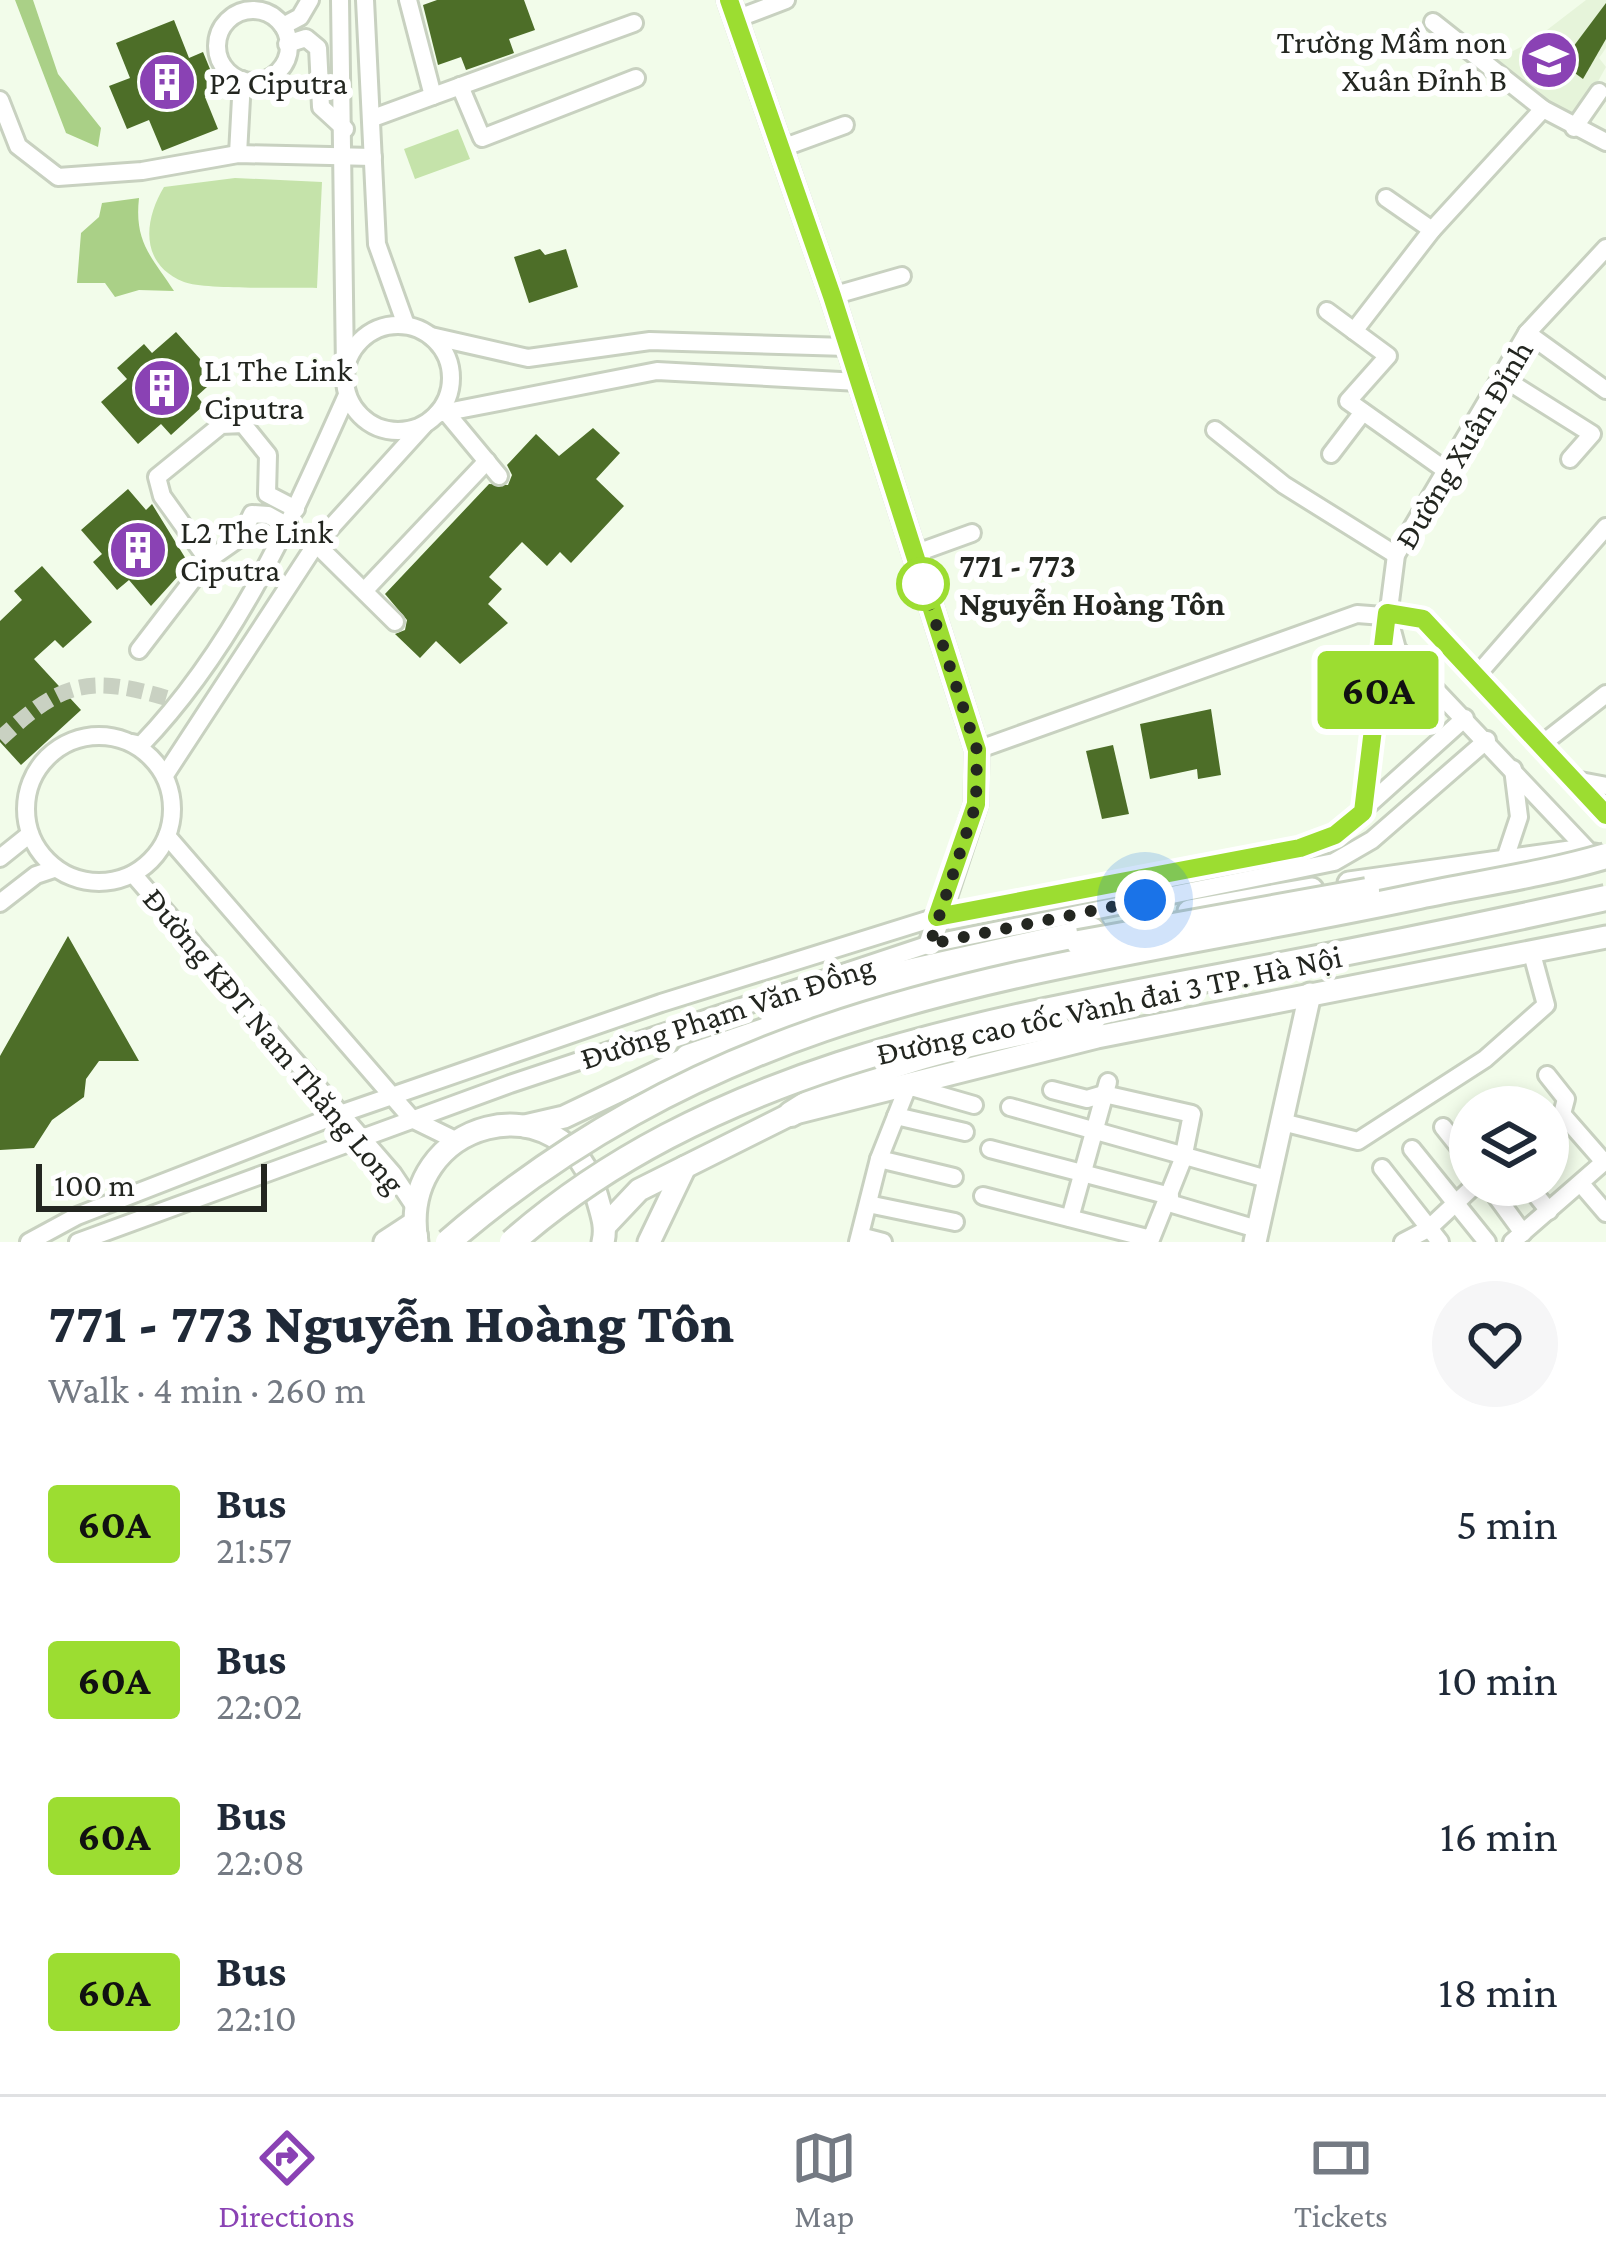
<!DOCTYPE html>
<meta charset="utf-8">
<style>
:root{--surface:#fff;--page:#f6f6f7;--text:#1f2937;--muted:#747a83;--line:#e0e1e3;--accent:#8a42b4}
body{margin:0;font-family:"Crimson Pro",serif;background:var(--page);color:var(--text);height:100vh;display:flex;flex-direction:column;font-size:45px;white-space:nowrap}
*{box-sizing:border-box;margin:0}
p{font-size:39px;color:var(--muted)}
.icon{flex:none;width:66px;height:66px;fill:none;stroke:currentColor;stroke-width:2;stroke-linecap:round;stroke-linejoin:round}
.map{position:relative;height:1242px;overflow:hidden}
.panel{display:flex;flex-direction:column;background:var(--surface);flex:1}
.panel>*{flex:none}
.badge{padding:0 24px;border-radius:9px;font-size:42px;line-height:78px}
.fabs{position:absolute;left:1449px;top:1086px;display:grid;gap:24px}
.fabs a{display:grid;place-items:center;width:120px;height:120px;border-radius:50%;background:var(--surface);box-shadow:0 6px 18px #0003;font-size:60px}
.scale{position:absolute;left:36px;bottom:30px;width:231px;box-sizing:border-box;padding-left:12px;border:6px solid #232620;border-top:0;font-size:33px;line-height:42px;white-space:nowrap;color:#232620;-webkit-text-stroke:9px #fff;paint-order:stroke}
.you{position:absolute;width:60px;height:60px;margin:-30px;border:9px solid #fff;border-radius:50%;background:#1a73e8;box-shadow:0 0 0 18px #1a73e833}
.map>.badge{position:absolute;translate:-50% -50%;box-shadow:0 0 0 6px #fff}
.round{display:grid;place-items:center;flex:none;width:126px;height:126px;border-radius:63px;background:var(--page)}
.overview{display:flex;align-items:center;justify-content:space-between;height:204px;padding:0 48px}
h1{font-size:57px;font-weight:800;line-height:90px}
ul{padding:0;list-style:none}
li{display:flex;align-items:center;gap:36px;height:156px;padding:0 48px}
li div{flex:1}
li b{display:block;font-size:45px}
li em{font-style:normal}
li .badge{min-width:132px;font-weight:700;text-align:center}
.menu{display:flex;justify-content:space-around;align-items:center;height:168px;border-top:3px solid var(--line);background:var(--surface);font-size:33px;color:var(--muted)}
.menu a{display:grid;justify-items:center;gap:6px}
.menu .active{color:var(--accent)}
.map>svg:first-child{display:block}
.built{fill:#e6f4da}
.green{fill:#c5e3aa}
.water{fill:#aad087}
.building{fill:#4d6e28}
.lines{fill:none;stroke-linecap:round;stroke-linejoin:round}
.minor-tunnel{stroke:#c9d1c2;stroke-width:16;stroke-dasharray:16 8;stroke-linecap:butt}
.minor-casing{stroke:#c8d1c0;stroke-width:22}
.major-casing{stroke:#c8d1c0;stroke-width:27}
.highway-casing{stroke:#c8d1c0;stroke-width:30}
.minor{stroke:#fff;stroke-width:16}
.major{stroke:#fff;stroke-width:21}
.highway{stroke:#fff;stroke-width:24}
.highway-bridge-casing{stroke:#c8d1c0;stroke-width:30;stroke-linecap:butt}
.highway-bridge{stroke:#fff;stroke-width:24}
.line-casing{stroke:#fff;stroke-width:27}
.line{stroke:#9cdd31;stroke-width:18}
.walk{stroke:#232620;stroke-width:12;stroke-dasharray:0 21.6}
.stop-dot{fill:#fff;stroke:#9cdd31;stroke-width:6}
.labels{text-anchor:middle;stroke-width:12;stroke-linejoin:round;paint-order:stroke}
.poi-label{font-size:33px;fill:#232620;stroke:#fff;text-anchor:start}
.street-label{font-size:33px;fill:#232620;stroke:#fff}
.stop-label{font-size:33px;font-weight:bold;fill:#232620;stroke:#fff;text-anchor:start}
</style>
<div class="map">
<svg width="1606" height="1242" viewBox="0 0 1606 1242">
<rect width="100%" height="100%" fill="#f2fcea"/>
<!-- built -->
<path class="built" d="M1586,0H1606V48L1599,58L1606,67L1576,121L1492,62L1534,40Z"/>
<!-- green -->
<g class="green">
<path d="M458,129L470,159L415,179L404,149Z"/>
<path d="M235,178L322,182L317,288C289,287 206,290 184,282C139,264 144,220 164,187Z"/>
</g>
<!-- water -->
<g class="water">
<path d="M15,0H33L58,74L101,128L98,147L66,133Z"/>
<path d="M139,198C134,243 152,257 174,291L139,290L115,297L105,283H77L81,233L99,217L102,203Z"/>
</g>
<!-- building -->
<g class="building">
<path d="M437,0H524L535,30L509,39L514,53L466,70L461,57L438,65L423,5Z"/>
<path d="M1606,3V39L1583,79L1561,63Z"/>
<path d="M174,20L189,58L203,52L219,91L205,97L218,129L162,151L149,120L127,129L109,86L130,78L116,43Z"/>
<path d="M540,249L545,255L566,249L578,287L529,303L514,257Z"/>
<path d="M176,332L217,378L197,396L204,405L171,435L161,424L138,444L101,402L127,379L117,368L144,344L152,353Z"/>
<path d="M593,428L620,453L596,479L624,506L571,563L560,552L547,566L522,542L489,577L502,589L488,604L508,623L460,664L436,641L420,658L395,634L405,630L407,620L385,594L489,484L508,485L512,475L507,465L536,434L559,456Z"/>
<path d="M128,489L146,510L152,504L189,564L151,606L129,580L117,590L93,562L102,554L81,530Z"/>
<path d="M42,566L92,622L63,648L55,640L34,659L81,710L21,765L0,742V621L22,600L14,591Z"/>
<path d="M1211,709L1221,775L1198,779L1197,769L1150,779L1140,724Z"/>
<path d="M1113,745L1129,814L1102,819L1086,751Z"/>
<path d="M68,936L139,1061H99L86,1079L84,1097L52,1120L34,1148L0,1150V1056Z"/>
</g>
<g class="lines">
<!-- minor-tunnel -->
<path class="minor-tunnel" d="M0,739C66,677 93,675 180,702"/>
<defs>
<g id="minor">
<path d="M340,0L345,370"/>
<path d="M365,0L377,244L406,325"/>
<circle cx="253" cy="46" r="36"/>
<path d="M736,19L786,0"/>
<path d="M1433,22L1543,109L1606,142"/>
<path d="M283,26L300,17L310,0"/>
<path d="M287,44L306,38L318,48L321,107L345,129"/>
<path d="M460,86L482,138L636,78"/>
<path d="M433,96L634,23"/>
<path d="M0,100L18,146L58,177L142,171L238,154L373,157"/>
<path d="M373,118L433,96L408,0"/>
<path d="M1574,128L1599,92"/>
<path d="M782,148L845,125"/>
<path d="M238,154L242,80"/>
<path d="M1386,198L1432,230"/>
<path d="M832,296L902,276"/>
<path d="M1327,311L1388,356L1348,401L1448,472"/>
<circle cx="398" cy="378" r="53"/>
<path d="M1354,331L1432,230L1543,109"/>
<path d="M1527,333L1606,390"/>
<path d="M431,336L528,358L650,341L847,347"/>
<path d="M1503,378L1592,434L1570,459"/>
<path d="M445,411L499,476"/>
<path d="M437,414L657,371L859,382"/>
<path d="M1215,430L1284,485L1396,555"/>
<path d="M1331,454L1363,412"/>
<path d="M288,526L268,515L252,514L241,537L208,560L162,496L157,477L221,425L243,424L268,455L267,494L296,509"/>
<path d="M316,544L395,622"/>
<path d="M914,554L972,533"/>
<path d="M365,590L487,461"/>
<path d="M1389,619L1397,649L1593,856"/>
<path d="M139,650L208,560"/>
<path d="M1478,674L1606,527"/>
<circle cx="99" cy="809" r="73"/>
<path d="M132,743L141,745C237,645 291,520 347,395"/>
<path d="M1542,744L1606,694"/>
<path d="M977,750L1357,614L1423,619L1606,815"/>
<path d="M165,775L316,544L424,425"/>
<path d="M1575,780L1606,786"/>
<path d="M1363,812L1396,555L1527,333L1606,248"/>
<path d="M167,836L412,1119L455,1140"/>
<path d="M0,858L30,834"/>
<path d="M1504,862L1519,817L1513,769"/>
<path d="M133,874L393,1174L415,1207"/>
<path d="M0,903L36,875L54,869"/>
<path d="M1547,1075L1566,1099L1562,1114L1548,1125"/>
<path d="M1010,1107L1267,1179"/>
<path d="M896,1116L965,1132"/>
<path d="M1282,1122L1358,1141L1485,1059L1546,1005L1531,950"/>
<path d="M1443,1127L1470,1161"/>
<path d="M990,1149L1170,1196"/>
<path d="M1412,1149L1487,1242"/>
<path d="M879,1159L954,1177"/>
<path d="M1382,1168L1440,1242"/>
<path d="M1488,1185L1523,1233"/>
<path d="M1528,1185L1549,1211"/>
<path d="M1582,1185L1606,1213"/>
<path d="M983,1196L1151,1239L1183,1159L1192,1114L1104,1094L1087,1099L1052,1090"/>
<path d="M1169,1203L1257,1229"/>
<path d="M868,1204L955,1222"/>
<path d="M1070,1218L1108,1082"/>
<path d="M860,1236L883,1242"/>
<path d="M29,1242L77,1216L337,1115L661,1003L937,917L1300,848L1335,835L1465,718"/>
<path d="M78,1242L510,1084L930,944L1334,862L1372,840L1487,740"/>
<path d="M858,1242L879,1159L908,1086L974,1105"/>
<path d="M1403,1242L1428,1229L1475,1185"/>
<path d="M1512,1242L1604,1162L1562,1114"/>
</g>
<g id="major">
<path d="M729,0L832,296L977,750L976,804L930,944"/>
<path d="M1349,883L1570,852L1584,858L1595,855"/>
<path d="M1189,911L1312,889"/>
<path d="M772,1018L897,973L1093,929"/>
<path d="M525,1126L564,1117L700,1052"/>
<path d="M605,1226L639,1190L791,1114L1097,1037L1606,937"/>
<path d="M385,1242L414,1223"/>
<path d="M417,1242C396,1119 565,1076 597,1197C601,1212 607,1226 603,1242"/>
<path d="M649,1242L685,1167"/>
<path d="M1255,1242L1310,994"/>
</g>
<g id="highway">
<path d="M688,1057L899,985L1079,943"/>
<path d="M791,1114C879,1056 991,1040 1094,1017"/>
<path d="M408,1242L415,1236"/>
</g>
</defs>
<!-- minor casing -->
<use href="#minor" class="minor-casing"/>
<!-- major casing -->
<use href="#major" class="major-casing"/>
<!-- highway casing -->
<use href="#highway" class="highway-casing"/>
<!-- minor -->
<use href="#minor" class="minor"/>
<!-- major -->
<use href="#major" class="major"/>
<!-- highway -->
<use href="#highway" class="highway"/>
<defs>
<g id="highway-bridge">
<path d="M1079,943L1367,891"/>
<path d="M448,1242C744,987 1056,973 1419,896C1481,883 1546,874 1606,856"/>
<path d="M512,1242C713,1066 986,1021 1239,973C1362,950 1484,925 1606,898"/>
</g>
</defs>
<!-- highway-bridge casing -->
<use href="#highway-bridge" class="highway-bridge-casing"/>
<!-- highway-bridge -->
<use href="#highway-bridge" class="highway-bridge"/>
</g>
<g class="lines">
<defs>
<path id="line" d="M729,0L832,296L977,750L976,804L937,917L1300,848L1335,835L1363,812L1387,613L1423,619L1606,815"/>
</defs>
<!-- line casing -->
<use href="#line" class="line-casing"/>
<!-- line -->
<use href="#line" class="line"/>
<!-- walk -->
<path class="walk" d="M923,584L977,750L976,804L930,944L1145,900"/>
</g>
<!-- icons -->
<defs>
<symbol id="school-disc" viewBox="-11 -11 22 22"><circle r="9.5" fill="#8a42b4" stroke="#fff"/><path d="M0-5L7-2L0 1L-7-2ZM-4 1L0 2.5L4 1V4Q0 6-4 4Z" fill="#fff"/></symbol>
<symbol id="building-disc" viewBox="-11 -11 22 22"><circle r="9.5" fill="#8a42b4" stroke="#fff"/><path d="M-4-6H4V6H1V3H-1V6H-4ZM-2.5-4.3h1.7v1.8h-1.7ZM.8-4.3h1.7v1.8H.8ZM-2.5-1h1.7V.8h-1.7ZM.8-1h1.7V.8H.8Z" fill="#fff"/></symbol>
</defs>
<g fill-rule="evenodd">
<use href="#school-disc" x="1516" y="27" width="66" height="66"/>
<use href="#building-disc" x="134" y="49" width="66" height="66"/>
<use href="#building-disc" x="129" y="355" width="66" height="66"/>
<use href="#building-disc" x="105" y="517" width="66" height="66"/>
</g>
<!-- markers -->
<circle class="stop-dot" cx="923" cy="584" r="24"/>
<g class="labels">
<!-- poi labels -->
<g class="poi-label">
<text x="1507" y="53" text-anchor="end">Trường Mầm non<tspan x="1507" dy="38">Xuân Đỉnh B</tspan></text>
<text x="209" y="94">P2 Ciputra</text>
<text x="204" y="381">L1 The Link<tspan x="204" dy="38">Ciputra</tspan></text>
<text x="180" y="543">L2 The Link<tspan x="180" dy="38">Ciputra</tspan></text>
</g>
<!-- street labels -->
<g class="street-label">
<text transform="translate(1463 444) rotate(-59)" y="12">Đường Xuân Đỉnh</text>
<text transform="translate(1109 1004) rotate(-12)" y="12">Đường cao tốc Vành đai 3 TP. Hà Nội</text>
<text transform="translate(727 1011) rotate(-18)" y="12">Đường Phạm Văn Đồng</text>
<text transform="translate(275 1040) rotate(50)" y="12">Đường KĐT Nam Thăng Long</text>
</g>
<!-- stop labels -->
<g class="stop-label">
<text x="959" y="577">771 - 773<tspan x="959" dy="38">Nguyễn Hoàng Tôn</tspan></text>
</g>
</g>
</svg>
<div class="fabs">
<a><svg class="icon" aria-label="layers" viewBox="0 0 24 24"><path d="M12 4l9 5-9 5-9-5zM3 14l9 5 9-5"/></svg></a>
</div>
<div class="scale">100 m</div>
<div class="you" style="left:1145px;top:900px"></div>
<b class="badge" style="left:1378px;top:690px;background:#9cdd31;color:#111">60A</b>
</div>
<section class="panel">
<div class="overview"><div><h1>771 - 773 Nguyễn Hoàng Tôn</h1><p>Walk · 4 min · 260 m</p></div><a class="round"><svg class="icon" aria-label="heart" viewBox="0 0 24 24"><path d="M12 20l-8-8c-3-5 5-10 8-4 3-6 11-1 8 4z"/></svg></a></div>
<ul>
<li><span class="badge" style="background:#9cdd31;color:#111">60A</span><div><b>Bus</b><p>21:57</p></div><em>5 min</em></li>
<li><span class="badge" style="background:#9cdd31;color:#111">60A</span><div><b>Bus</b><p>22:02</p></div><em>10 min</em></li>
<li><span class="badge" style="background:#9cdd31;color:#111">60A</span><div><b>Bus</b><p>22:08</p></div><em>16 min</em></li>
<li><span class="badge" style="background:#9cdd31;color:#111">60A</span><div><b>Bus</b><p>22:10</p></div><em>18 min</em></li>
</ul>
</section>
<nav class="menu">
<a class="active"><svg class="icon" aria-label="directions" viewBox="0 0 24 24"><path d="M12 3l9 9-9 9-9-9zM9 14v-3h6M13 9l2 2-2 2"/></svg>Directions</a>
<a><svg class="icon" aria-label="map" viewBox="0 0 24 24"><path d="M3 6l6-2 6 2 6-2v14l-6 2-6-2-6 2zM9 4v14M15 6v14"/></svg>Map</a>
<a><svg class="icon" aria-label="tickets" viewBox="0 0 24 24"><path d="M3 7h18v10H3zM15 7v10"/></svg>Tickets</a>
</nav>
